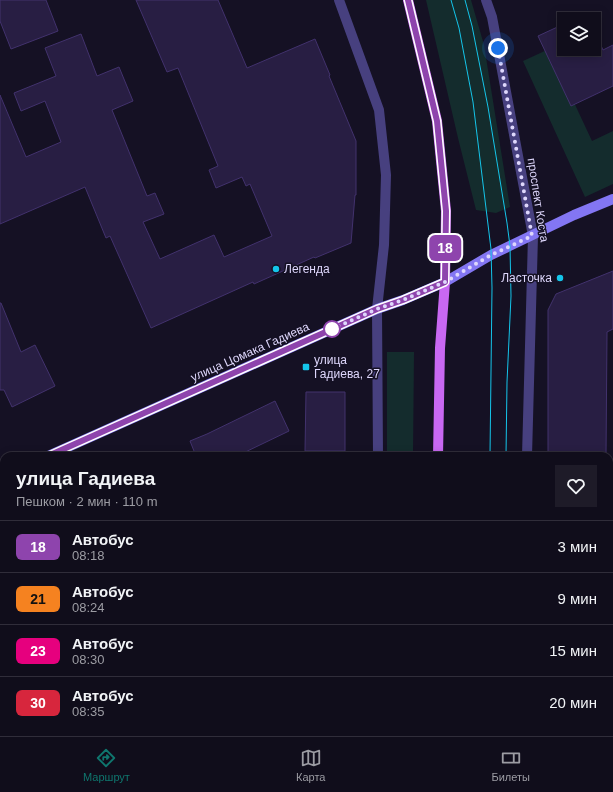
<!DOCTYPE html>
<html lang="ru">
<meta charset="utf-8">
<style>
:root{--surface:#100d1b;--page:#1e1b28;--text:#f1f3f6;--muted:#9c9ca3;--line:#302d3a;--accent:#0f766e}
body{margin:0;font-family:Arial,sans-serif;background:var(--page);color:var(--text);height:100vh;display:flex;flex-direction:column;font-size:15px;white-space:nowrap}
*{box-sizing:border-box;margin:0}
p{font-size:13px;color:var(--muted)}
.icon{flex:none;width:22px;height:22px;fill:none;stroke:currentColor;stroke-width:2;stroke-linecap:round;stroke-linejoin:round}
.map{position:relative;flex:1;overflow:hidden}
.details{position:absolute;left:0px;top:452px;width:613px;height:284px;display:flex;flex-direction:column;background:var(--surface);border-radius:12px 12px 0 0;box-shadow:0 2px 10px #0003,0 0 0 1px var(--line)}
.details>*{flex:none}
.badge{padding:0 8px;border-radius:6px;font-size:14px;line-height:26px}
.fabs{position:absolute;left:557px;top:12px;display:grid;gap:8px}
.fabs a{display:grid;place-items:center;width:44px;height:44px;border-radius:0px;background:var(--surface);box-shadow:0 2px 10px #0003,0 0 0 1px var(--line);font-size:20px}
.you{position:absolute;width:20px;height:20px;margin:-10px;border:3px solid #fff;border-radius:50%;background:#1a73e8;box-shadow:0 0 0 6px #1a73e833}
.map>.badge{position:absolute;translate:-50% -50%;box-shadow:0 0 0 2px #fff}
.round{display:grid;place-items:center;flex:none;width:42px;height:42px;border-radius:0px;background:var(--page)}
.head{display:flex;align-items:center;justify-content:space-between;height:68px;padding:0 16px}
h1{font-size:19px;font-weight:800;line-height:30px}
ul{padding:0;list-style:none}
li{display:flex;align-items:center;gap:12px;height:52px;padding:0 16px;border-top:1px solid var(--line)}
li div{flex:1}
li b{display:block;font-size:15px}
li em{font-style:normal}
li .badge{min-width:44px;font-weight:700;text-align:center}
.tab-bar{display:flex;justify-content:space-around;align-items:center;height:56px;border-top:1px solid var(--line);background:var(--surface);font-size:11px;color:var(--muted)}
.tab-bar a{display:grid;justify-items:center;gap:2px}
.tab-bar .current{color:var(--accent)}
.map>svg:first-child{display:block}
.green{fill:#142c2d}
.building{fill:#281e43;stroke:#42326d}
.lines{fill:none;stroke-linecap:round;stroke-linejoin:round}
.minor{stroke:#47407f;stroke-width:10}
.secondary{stroke:#8376f3;stroke-width:10}
.primary{stroke:#c868f2;stroke-width:10}
.tram{stroke:#14c5ea;stroke-width:1}
.line-casing{stroke:#fff;stroke-width:9}
.line{stroke:#8e44ad;stroke-width:6}
.walk{stroke:#ded7fc;stroke-width:4;stroke-dasharray:0 7.2}
.poi-dot{fill:#14c5ea;stroke:#151124;stroke-width:1.5}
.stop-dot{fill:#fff;stroke:#8e44ad;stroke-width:2}
.labels{text-anchor:middle;stroke-width:3;stroke-linejoin:round;paint-order:stroke}
.street-label{font-size:12px;fill:#ded7fc;stroke:#151124}
.poi-label{font-size:12px;fill:#ded7fc;stroke:#151124;text-anchor:start}
</style>
<div class="map">
<svg width="613" height="736" viewBox="0 0 613 736">
<rect width="100%" height="100%" fill="#151124"/>
<!-- green -->
<g class="green">
<path d="M426,0H471L484,45L510,207L496,213L476,210L458,138Z"/>
<path d="M549,49L592,141L613,131V184L585,197L523,61Z"/>
<path d="M387,352H414L413,456H387Z"/>
<rect x="387" y="732" width="25" height="4"/>
</g>
<!-- building -->
<g class="building">
<path d="M0,0H46L58,31L11,49L0,21Z"/>
<path d="M136,0H218L247,68L315,39L330,75L329,76L356,141V195H355L351,243L315,258L314,257L254,284L253,282L151,328L110,236L106,238L85,187L0,224V95L26,157L61,142L45,101L21,111L14,93L56,76L45,48L81,34L97,76L119,67L133,101L112,110L147,196L155,193L164,214L143,222L160,259L214,235L224,257L272,236L250,184L246,186L242,177L216,188L209,170L218,166L178,68L167,72Z"/>
<path d="M564,24V49H594V30L603,50L613,45V86L571,106L538,36Z"/>
<path d="M613,271V329L607,332L606,456H548V310L556,294Z"/>
<path d="M0,303H1L21,352L35,345L55,386L12,407L4,390H0Z"/>
<path d="M306,392H345V451H305Z"/>
<path d="M275,401L289,431L237,456H196L190,441L207,434Z"/>
</g>
<g class="lines">
<!-- minor -->
<g class="minor">
<path d="M339,0L379,110L386,175L384,245L377,309L378,456"/>
<path d="M486,0L492,17L533,236L527,456"/>
<path d="M381,732V736"/>
<path d="M521,736V732"/>
</g>
<!-- secondary -->
<g class="secondary">
<path d="M48,456L377,309L403,300L445,282L491,255L574,215L613,199"/>
<path d="M0,476L4,475"/>
<path d="M0,494L4,503"/>
<path d="M0,616L4,625"/>
<path d="M52,732L54,736"/>
<path d="M107,732L108,736"/>
</g>
<!-- primary -->
<g class="primary">
<path d="M408,0L437,121L446,211L445,282L440,348L438,456"/>
<path d="M433,736V732"/>
</g>
<!-- tram -->
<g class="tram">
<path d="M451,0L459,28L473,102L491,249L492,288L490,456"/>
<path d="M465,0L472,26L488,107L507,223L510,246L511,296L507,382L506,456"/>
<path d="M486,736V732"/>
<path d="M502,736V732"/>
</g>
</g>
<g class="lines">
<defs>
<path id="line" d="M48,456L377,309L403,300L445,282L446,211L437,121L408,0"/>
</defs>
<!-- line casing -->
<use href="#line" class="line-casing"/>
<!-- line -->
<use href="#line" class="line"/>
<!-- walk -->
<path class="walk" d="M332,329L377,309L403,300L445,282L491,255L532,236L498,48"/>
</g>
<!-- markers -->
<g class="poi-dot">
<circle cx="276" cy="269" r="4"/>
<circle cx="560" cy="278" r="4"/>
<rect x="302" y="363" width="8" height="8" rx="2"/>
</g>
<circle class="stop-dot" cx="332" cy="329" r="8"/>
<g class="labels">
<!-- street labels -->
<g class="street-label">
<text transform="translate(538 200) rotate(81)" y="4">проспект Коста</text>
<text transform="translate(250 352) rotate(-24)" y="4">улица Цомака Гадиева</text>
</g>
<!-- poi labels -->
<g class="poi-label">
<text x="284" y="273">Легенда</text>
<text x="552" y="282" text-anchor="end">Ласточка</text>
<text x="314" y="364">улица<tspan x="314" dy="14">Гадиева, 27</tspan></text>
</g>
</g>
</svg>
<div class="fabs">
<a><svg class="icon" aria-label="layers" viewBox="0 0 24 24"><path d="M12 4l9 5-9 5-9-5zM3 14l9 5 9-5"/></svg></a>
</div>
<div class="you" style="left:498px;top:48px"></div>
<b class="badge" style="left:445px;top:248px;background:#8e44ad;color:#fff">18</b>
<section class="details">
<div class="head"><div><h1>улица Гадиева</h1><p>Пешком · 2 мин · 110 m</p></div><a class="round"><svg class="icon" aria-label="heart" viewBox="0 0 24 24"><path d="M12 20l-8-8c-3-5 5-10 8-4 3-6 11-1 8 4z"/></svg></a></div>
<ul>
<li><span class="badge" style="background:#8e44ad;color:#fff">18</span><div><b>Автобус</b><p>08:18</p></div><em>3 мин</em></li>
<li><span class="badge" style="background:#f58220;color:#111">21</span><div><b>Автобус</b><p>08:24</p></div><em>9 мин</em></li>
<li><span class="badge" style="background:#e6007e;color:#fff">23</span><div><b>Автобус</b><p>08:30</p></div><em>15 мин</em></li>
<li><span class="badge" style="background:#d7263d;color:#fff">30</span><div><b>Автобус</b><p>08:35</p></div><em>20 мин</em></li>
</ul>
</section>
</div>
<nav class="tab-bar">
<a class="current"><svg class="icon" aria-label="directions" viewBox="0 0 24 24"><path d="M12 3l9 9-9 9-9-9zM9 14v-3h6M13 9l2 2-2 2"/></svg>Маршрут</a>
<a><svg class="icon" aria-label="map" viewBox="0 0 24 24"><path d="M3 6l6-2 6 2 6-2v14l-6 2-6-2-6 2zM9 4v14M15 6v14"/></svg>Карта</a>
<a><svg class="icon" aria-label="tickets" viewBox="0 0 24 24"><path d="M3 7h18v10H3zM15 7v10"/></svg>Билеты</a>
</nav>
